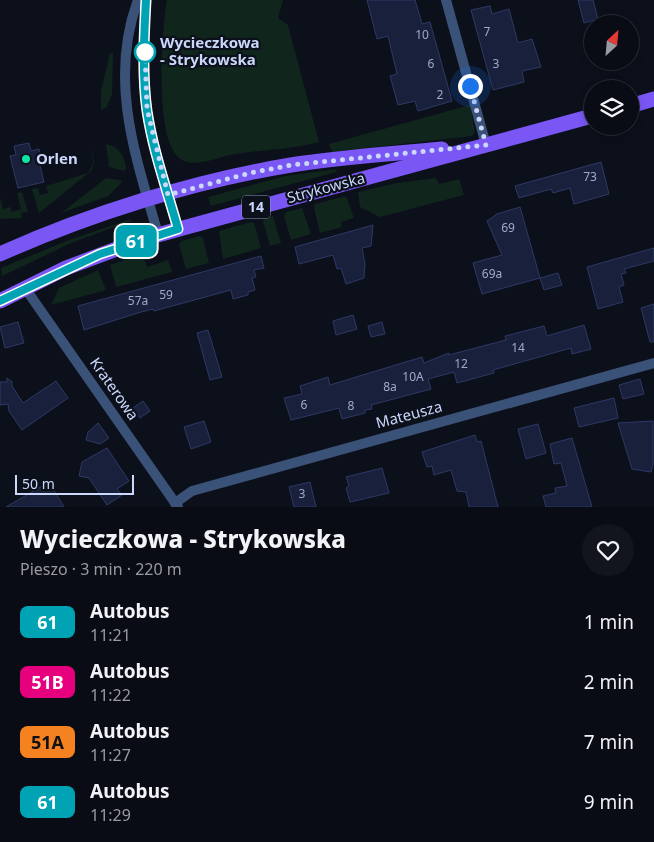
<!DOCTYPE html>
<html lang="pl">
<meta charset="utf-8">
<style>
:root{--surface:#090c14;--page:#12151d;--text:#f1f3f6;--muted:#999ba0;--line:#292c34}
body{margin:0;font-family:"Noto Sans",sans-serif;background:var(--page);color:var(--text);height:100vh;display:flex;flex-direction:column;font-size:19px;white-space:nowrap}
*{box-sizing:border-box;margin:0}
p{font-size:16px;color:var(--muted)}
.icon{flex:none;width:28px;height:28px;fill:none;stroke:currentColor;stroke-width:2;stroke-linecap:round;stroke-linejoin:round}
.map{position:relative;height:507px;overflow:hidden}
.details{display:flex;flex-direction:column;background:var(--surface);flex:1}
.details>*{flex:none}
.badge{padding:0 10px;border-radius:8px;font-size:18px;line-height:32px}
.needle{width:32px;rotate:26deg}
.fabs{position:absolute;left:584px;top:15px;display:grid;gap:10px}
.fabs a{display:grid;place-items:center;width:55px;height:55px;border-radius:50%;background:var(--surface);box-shadow:0 2px 8px #0003,0 0 0 1px var(--line);font-size:25px}
.scale{position:absolute;left:15px;bottom:12px;width:119px;box-sizing:border-box;padding-left:5px;border:2px solid #cad8fc;border-top:0;font-size:14px;line-height:18px;white-space:nowrap;color:#cad8fc;-webkit-text-stroke:4px #0c101b;paint-order:stroke}
.you{position:absolute;width:25px;height:25px;margin:-12px;border:4px solid #fff;border-radius:50%;background:#1a73e8;box-shadow:0 0 0 8px #1a73e833}
.map>.badge{position:absolute;translate:-50% -50%;box-shadow:0 0 0 2px #fff}
.round{display:grid;place-items:center;flex:none;width:52px;height:52px;border-radius:26px;background:var(--page)}
.summary{display:flex;align-items:center;justify-content:space-between;height:85px;padding:0 20px}
h1{font-size:24px;font-weight:800;line-height:38px}
ul{padding:0;list-style:none}
li{display:flex;align-items:center;gap:15px;height:60px;padding:0 20px}
li div{flex:1}
li b{display:block;font-size:19px}
li em{font-style:normal}
li .badge{min-width:55px;font-weight:700;text-align:center}
.map>svg:first-child{display:block}
.green{fill:#10251c}
.building{fill:#19203b;stroke:#2d3966}
.lines{fill:none;stroke-linecap:round;stroke-linejoin:round}
.minor{stroke:#3a5178;stroke-width:10}
.tertiary{stroke:#3a5178;stroke-width:10}
.primary{stroke:#7a57f5;stroke-width:15}
.line-casing{stroke:#fff;stroke-width:11}
.line{stroke:#00a3b4;stroke-width:8}
.walk{stroke:#cad8fc;stroke-width:5;stroke-dasharray:0 9}
.stop-dot{fill:#fff;stroke:#00a3b4;stroke-width:2.5}
.poi-dot{fill:#0de4a2;stroke:#0c101b;stroke-width:2}
.labels{text-anchor:middle;stroke-width:4.5;stroke-linejoin:round;paint-order:stroke}
.number-label{font-size:12px;fill:#9eaacc}
.shield{fill:#0c101b;stroke:#919cb8;stroke-width:1}
.shield-label{font-size:14px;font-weight:bold;fill:#cad8fc}
.stop-label{font-size:15px;font-weight:bold;fill:#cad8fc;stroke:#0c101b;text-anchor:start}
.poi-label{font-size:15px;font-weight:bold;fill:#cad8fc;stroke:#0c101b;text-anchor:start}
.street-label{font-size:15px;fill:#cad8fc;stroke:#0c101b}
</style>
<div class="map">
<svg width="654" height="507" viewBox="0 0 654 507">
<rect width="100%" height="100%" fill="#0c101b"/>
<!-- green -->
<g class="green">
<path d="M167,0H283L278,18L288,25L319,142C291,150 265,149 236,154C220,156 199,167 184,161C152,150 162,28 167,0Z"/>
<path d="M110,53H113L112,94L107,107L101,110V91Z"/>
<path d="M470,105L475,132L472,136L332,152L329,144Z"/>
<path d="M106,144C119,147 125,156 126,169L124,171L109,167Z"/>
<path d="M91,145L94,163L91,171L39,213L32,189L38,188L40,195L48,193L46,186L88,173L93,164Z"/>
<path d="M337,169L336,172L211,206L208,197L285,176Z"/>
<path d="M106,178L120,180L122,182L108,196L61,213Z"/>
<path d="M436,178L439,184L459,179L464,195L380,217L360,207L358,192L397,183Z"/>
<path d="M22,192L28,212L21,213L22,218L0,219V198L3,209L10,207L12,212L21,209L17,193Z"/>
<path d="M346,196L354,218L341,222L342,227L320,233L314,208L315,204Z"/>
<path d="M302,208L311,234L291,240L284,216L286,212Z"/>
<path d="M273,216L281,243L270,246L263,221L264,218Z"/>
<path d="M131,219V221L71,243L2,276L1,268L69,240Z"/>
<path d="M251,222L254,223L261,248L223,259L219,231Z"/>
<path d="M200,236L203,238L209,263L186,269L179,245L181,241Z"/>
<path d="M143,254L147,267L168,260L172,272L116,287L110,265Z"/>
<path d="M98,270L106,290L51,305L59,288Z"/>
</g>
<!-- building -->
<g class="building">
<path d="M367,0H415L422,24L430,22L452,101L418,111L415,101L398,105L390,76L397,74L388,36L377,39Z"/>
<path d="M578,0H593L598,19L584,23Z"/>
<path d="M490,6L492,14L509,9L518,43L532,39L541,67L522,71L524,82L493,90L471,10Z"/>
<path d="M29,143L31,151L39,149L43,164L40,165L44,182L18,188L10,156L16,155L14,146Z"/>
<path d="M601,162L609,194L574,204L570,188L553,193L551,189L519,198L515,186Z"/>
<path d="M520,207L540,278L482,294L473,263L502,255L487,221L497,214Z"/>
<path d="M373,225L371,246L362,248L365,264L364,278L346,284L341,268L337,269L333,255L299,264L295,247Z"/>
<path d="M654,248V261L624,269L626,273L621,274L624,285L619,287L623,302L598,309L587,267Z"/>
<path d="M261,256L264,268L254,270L256,277L252,278L255,290L248,292V295L233,299L231,290L154,311L153,309L141,312L84,330L78,306Z"/>
<path d="M558,273L562,285L544,290L540,278Z"/>
<path d="M654,304V342H650L641,308Z"/>
<path d="M353,315L357,329L336,335L333,321Z"/>
<path d="M18,322L24,343L5,348L0,327Z"/>
<path d="M382,322L385,334L371,337L368,326Z"/>
<path d="M584,325L591,349L572,354L571,348L493,370L494,373L457,383L454,372L428,379L431,389L371,405L372,409L365,410V413L342,419L339,408L291,420L284,398L302,394L300,386L328,377L330,385L422,357L424,363L449,353V355L506,340L505,336L544,326L547,336Z"/>
<path d="M208,330L222,377L210,380L197,333Z"/>
<path d="M7,378L12,382V386L23,403L56,381L68,398L22,430L9,411L8,404L0,405V382H7Z"/>
<path d="M640,379L644,394L623,399L619,385Z"/>
<path d="M614,398L618,418L579,427L574,408Z"/>
<path d="M143,401L150,411L140,418L133,408Z"/>
<path d="M204,421L211,442L191,449L184,427Z"/>
<path d="M653,421V464L651,472L632,469L618,423Z"/>
<path d="M98,423L109,438L100,444L86,440L88,432Z"/>
<path d="M538,424L546,453L526,459L518,429Z"/>
<path d="M475,435L477,442L481,441L498,507H469L466,492L457,491L451,470L434,475L432,466L427,467L422,452Z"/>
<path d="M572,438L592,507H546L543,496L556,493L555,488L567,486L561,463L554,464L550,444Z"/>
<path d="M107,448L129,481L117,489L122,495L107,505L89,478L79,476L82,462Z"/>
<path d="M382,468L389,493L350,502L346,488L349,486L346,477Z"/>
<path d="M49,482L64,507H6Z"/>
<path d="M310,482L316,507H294L289,487Z"/>
</g>
<g class="lines">
<!-- minor -->
<g class="minor">
<path d="M446,0L486,145"/>
<path d="M25,288L178,507"/>
<path d="M175,503L192,491L654,363"/>
</g>
<!-- tertiary -->
<g class="tertiary">
<path d="M138,0C108,80 136,158 158,234"/>
<path d="M146,0C144,36 142,75 147,111C153,151 167,190 178,229"/>
</g>
<!-- primary -->
<g class="primary">
<path d="M630,106L654,99"/>
<path d="M0,254C89,214 194,181 291,165C341,157 392,154 442,149"/>
<path d="M0,301L66,268L143,239L592,116"/>
</g>
</g>
<g class="lines">
<defs>
<path id="line" d="M0,301L100,254L178,229C167,190 153,151 147,111C142,75 144,36 146,0"/>
</defs>
<!-- line casing -->
<use href="#line" class="line-casing"/>
<!-- line -->
<use href="#line" class="line"/>
<!-- walk -->
<path class="walk" d="M145,52L147,109L168,195L250,173L291,165L486,145L470,86"/>
</g>
<!-- markers -->
<circle class="stop-dot" cx="145" cy="52" r="10"/>
<circle class="poi-dot" cx="26" cy="159" r="5"/>
<g class="labels">
<!-- number labels -->
<g class="number-label">
<text x="487" y="36">7</text>
<text x="422" y="39">10</text>
<text x="431" y="68">6</text>
<text x="496" y="68">3</text>
<text x="440" y="99">2</text>
<text x="590" y="181">73</text>
<text x="508" y="232">69</text>
<text x="492" y="278">69a</text>
<text x="166" y="299">59</text>
<text x="138" y="305">57a</text>
<text x="518" y="352">14</text>
<text x="461" y="368">12</text>
<text x="413" y="381">10A</text>
<text x="390" y="391">8a</text>
<text x="304" y="409">6</text>
<text x="351" y="410">8</text>
<text x="302" y="498">3</text>
</g>
<!-- shield labels -->
<rect class="shield" x="242" y="195.5" width="28" height="23" rx="4"/>
<g class="shield-label">
<text x="256" y="212">14</text>
</g>
<!-- stop labels -->
<g class="stop-label">
<text x="160" y="48">Wycieczkowa<tspan x="160" dy="17">- Strykowska</tspan></text>
</g>
<!-- poi labels -->
<g class="poi-label">
<text x="36" y="164">Orlen</text>
</g>
<!-- street labels -->
<g class="street-label">
<text transform="translate(326 188) rotate(-15)" y="5">Strykowska</text>
<text transform="translate(114 389) rotate(55)" y="5">Kraterowa</text>
<text transform="translate(409 415) rotate(-15)" y="5">Mateusza</text>
</g>
</g>
</svg>
<div class="fabs">
<a><svg class="needle" viewBox="-14 -14 28 28"><path d="M0-13l5 13h-10z" fill="#e53935"/><path d="M0 13l5-13h-10z" fill="#999ba0"/></svg></a>
<a><svg class="icon" aria-label="layers" viewBox="0 0 24 24"><path d="M12 4l9 5-9 5-9-5zM3 14l9 5 9-5"/></svg></a>
</div>
<div class="scale">50 m</div>
<div class="you" style="left:470px;top:86px"></div>
<b class="badge" style="left:136px;top:241px;background:#00a3b4;color:#fff">61</b>
</div>
<section class="details">
<div class="summary"><div><h1>Wycieczkowa - Strykowska</h1><p>Pieszo · 3 min · 220 m</p></div><a class="round"><svg class="icon" aria-label="heart" viewBox="0 0 24 24"><path d="M12 20l-8-8c-3-5 5-10 8-4 3-6 11-1 8 4z"/></svg></a></div>
<ul>
<li><span class="badge" style="background:#00a3b4;color:#fff">61</span><div><b>Autobus</b><p>11:21</p></div><em>1 min</em></li>
<li><span class="badge" style="background:#e6007e;color:#fff">51B</span><div><b>Autobus</b><p>11:22</p></div><em>2 min</em></li>
<li><span class="badge" style="background:#f58220;color:#111">51A</span><div><b>Autobus</b><p>11:27</p></div><em>7 min</em></li>
<li><span class="badge" style="background:#00a3b4;color:#fff">61</span><div><b>Autobus</b><p>11:29</p></div><em>9 min</em></li>
</ul>
</section>
